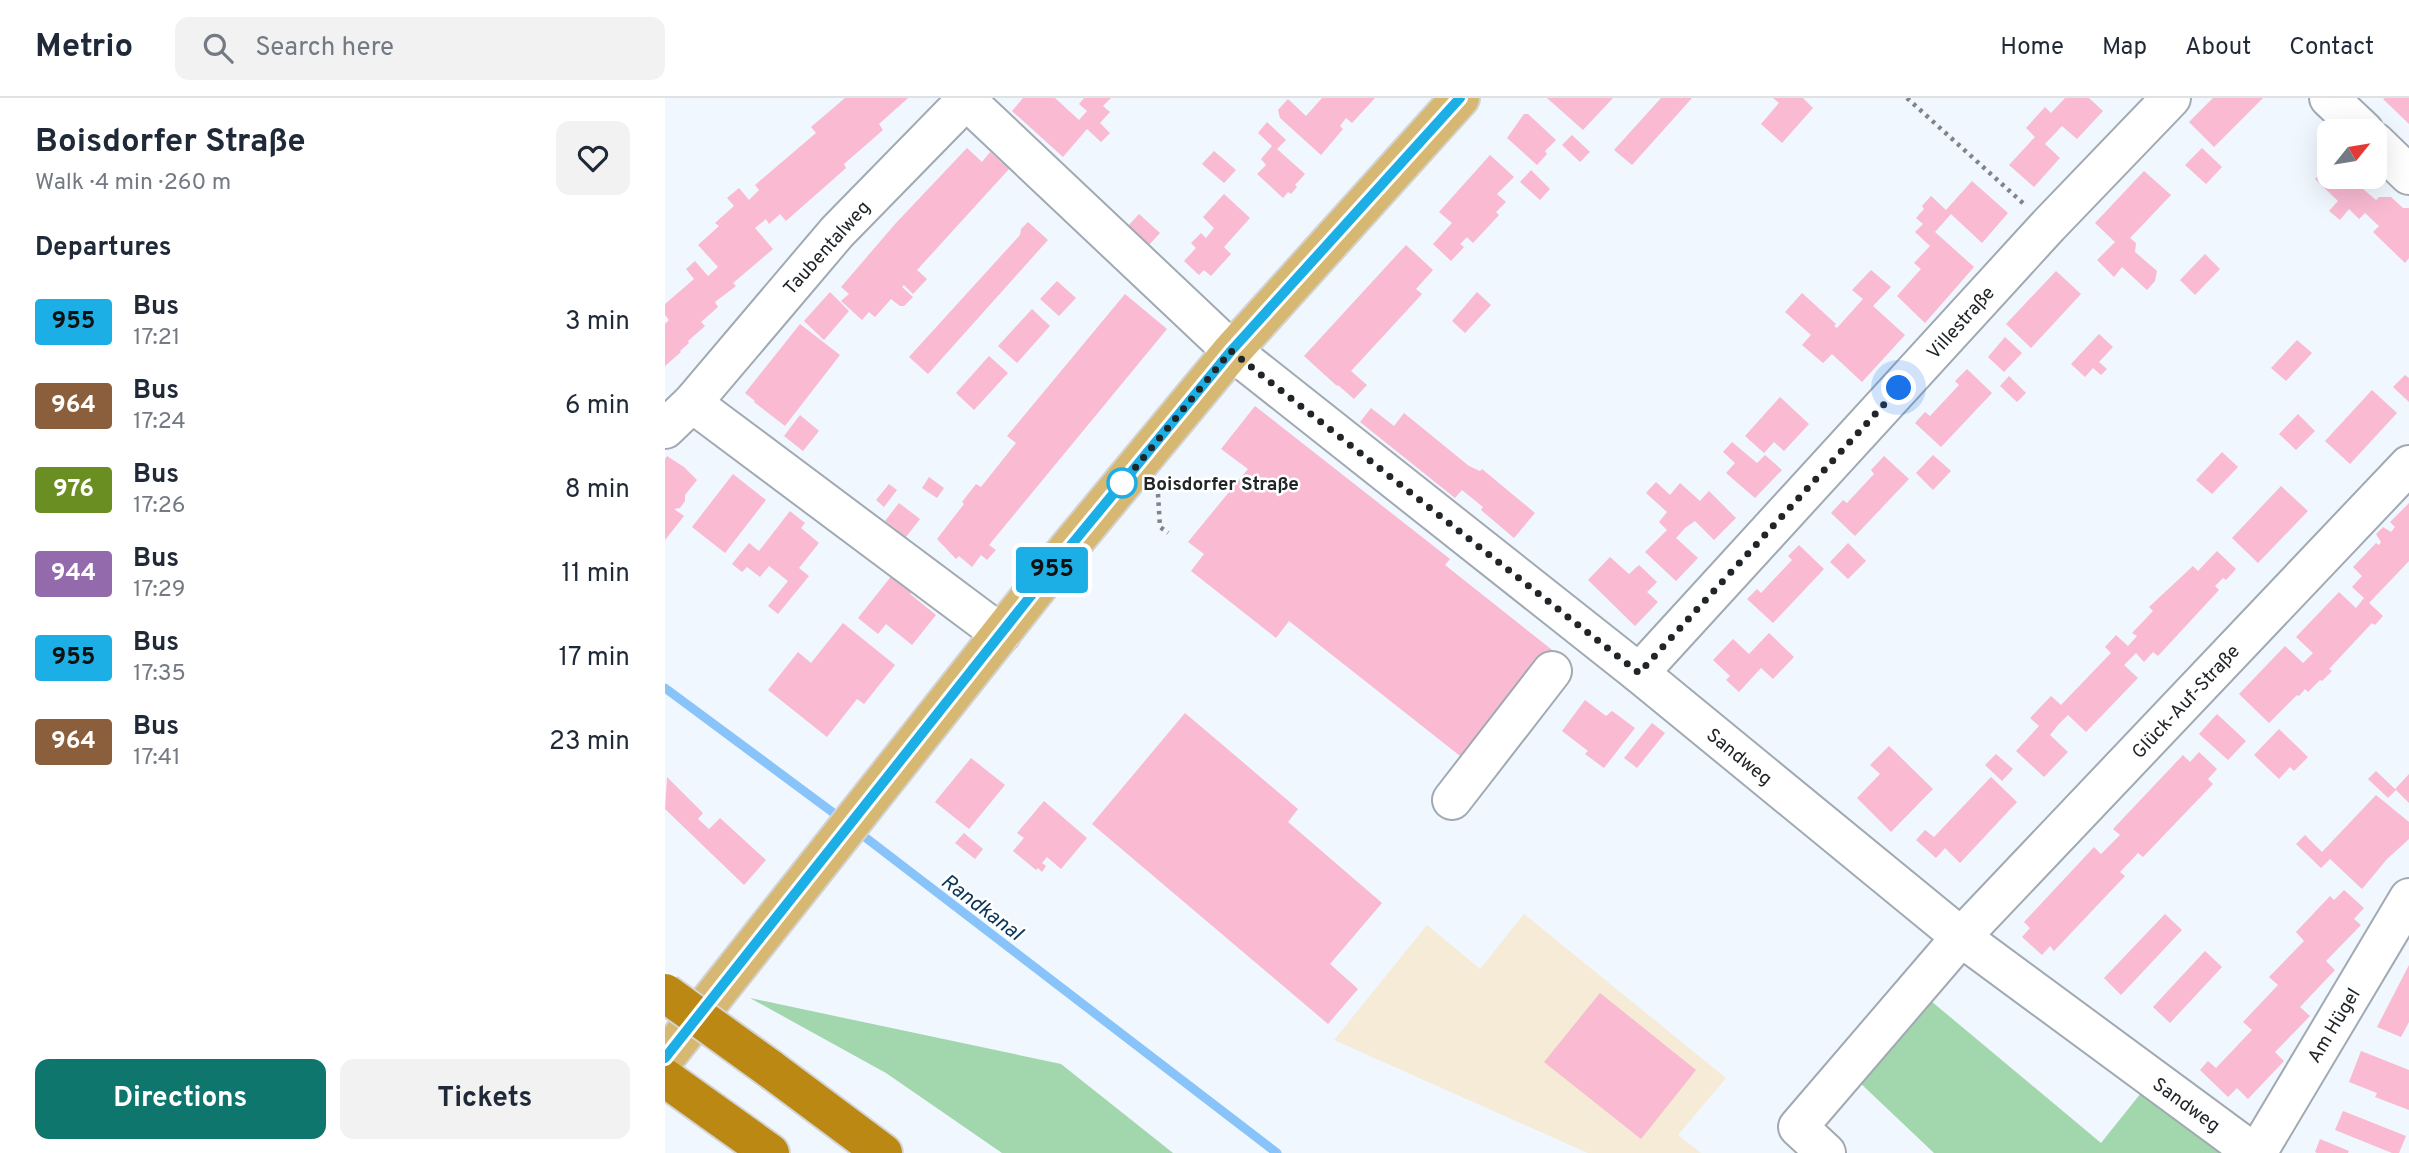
<!DOCTYPE html>
<meta charset="utf-8">
<style>
:root{--surface:#fff;--page:#f2f2f3;--text:#1f2937;--muted:#747a83;--line:#e0e1e3;--accent:#0f766e}
body{margin:0;font-family:Overpass,sans-serif;background:var(--page);color:var(--text);height:100vh;display:flex;flex-direction:column;font-size:26px;white-space:nowrap}
*{box-sizing:border-box;margin:0}
p{font-size:23px;color:var(--muted)}
.icon{flex:none;width:38px;height:38px;fill:none;stroke:currentColor;stroke-width:2;stroke-linecap:round;stroke-linejoin:round}
.map{position:relative;flex:1;overflow:hidden}
.panel{display:flex;flex-direction:column;background:var(--surface);width:665px}
.panel>*{flex:none}
.badge{padding:0 14px;border-radius:5px;font-size:24px;line-height:46px}
.needle{width:46px;rotate:60deg}
.controls{position:absolute;left:1652px;top:21px;display:grid;gap:14px}
.controls a{display:grid;place-items:center;width:70px;height:70px;border-radius:14px;background:var(--surface);box-shadow:0 7px 28px #0002;font-size:35px}
.you{position:absolute;width:35px;height:35px;margin:-18px;border:5px solid #fff;border-radius:50%;background:#1a73e8;box-shadow:0 0 0 10px #1a73e833}
.map>.badge{position:absolute;translate:-50% -50%;box-shadow:0 0 0 4px #fff}
h2{padding:0 35px;font-size:26px;line-height:63px}
.round{display:grid;place-items:center;flex:none;width:74px;height:74px;border-radius:14px;background:var(--page)}
.summary{display:flex;align-items:center;justify-content:space-between;height:119px;padding:0 35px}
h1{font-size:33px;font-weight:700;line-height:52px}
.button{display:flex;gap:14px;margin-top:auto;padding:14px 35px}
.button a{flex:1;height:80px;border-radius:14px;background:var(--accent);color:#fff;font-size:28px;font-weight:700;line-height:80px;text-align:center}
.button a+a{background:var(--page);color:var(--text)}
ul{padding:0;list-style:none}
li{display:flex;align-items:center;gap:21px;height:84px;padding:0 35px}
li div{flex:1}
li b{display:block;font-size:26px}
li em{font-style:normal}
li .badge{min-width:77px;font-weight:700;text-align:center}
header{display:flex;align-items:center;gap:42px;box-sizing:border-box;height:98px;padding:0 35px;background:var(--surface);border-bottom:2px solid var(--line)}
header strong{font-size:33px}
nav{display:flex;gap:38px;margin-inline-start:auto;font-size:24px}
.search{width:490px;height:63px;background:var(--page);display:flex;align-items:center;gap:18px;box-sizing:border-box;padding:0 24px;border-radius:14px;color:var(--muted);font-size:26px}
main{display:flex;flex:1;min-height:0}
.map>svg:first-child{display:block}
.education{fill:#f5ebd6}
.green{fill:#a2d6ac}
.lines{fill:none;stroke-linecap:round;stroke-linejoin:round}
.stream{stroke:#88c3fa;stroke-width:9}
.building{fill:#f9bad2}
.minor-casing{stroke:#a1a9b2;stroke-width:42}
.major-casing{stroke:#d3d3d4;stroke-width:42}
.highway-casing{stroke:#d3d3d4;stroke-width:42}
.path{stroke:#7f8489;stroke-width:4.5;stroke-dasharray:3.5 5;stroke-linecap:butt}
.minor{stroke:#fff;stroke-width:38}
.major{stroke:#d6b872;stroke-width:38}
.highway{stroke:#bb8814;stroke-width:38}
.highway-bridge-casing{stroke:#d3d3d4;stroke-width:42;stroke-linecap:butt}
.highway-bridge{stroke:#bb8814;stroke-width:38}
.line-casing{stroke:#fff;stroke-width:16}
.line{stroke:#1cafe6;stroke-width:10}
.walk{stroke:#212528;stroke-width:7;stroke-dasharray:0 12.6}
.stop-dot{fill:#fff;stroke:#1cafe6;stroke-width:3.5}
.labels{text-anchor:middle;stroke-width:5;stroke-linejoin:round;paint-order:stroke}
.street-label{font-size:19px;fill:#212528;stroke:#fff}
.stop-label{font-size:19px;font-weight:bold;fill:#212528;stroke:#fff;text-anchor:start}
.water-label{font-size:21px;font-style:italic;fill:#083558;stroke:#fff}
</style>
<header>
<strong>Metrio</strong>
<div class="search"><svg class="icon" aria-label="search" viewBox="0 0 24 24"><circle cx="10" cy="10" r="6"/><path d="M15 15l6 6"/></svg>Search here</div>
<nav><a>Home</a><a>Map</a><a>About</a><a>Contact</a></nav>
</header>
<main>
<section class="panel">
<div class="summary"><div><h1>Boisdorfer Straße</h1><p>Walk · 4 min · 260 m</p></div><a class="round"><svg class="icon" aria-label="heart" viewBox="0 0 24 24"><path d="M12 20l-8-8c-3-5 5-10 8-4 3-6 11-1 8 4z"/></svg></a></div>
<h2>Departures</h2>
<ul>
<li><span class="badge" style="background:#1cafe6;color:#111">955</span><div><b>Bus</b><p>17:21</p></div><em>3 min</em></li>
<li><span class="badge" style="background:#8b5e3c;color:#fff">964</span><div><b>Bus</b><p>17:24</p></div><em>6 min</em></li>
<li><span class="badge" style="background:#6b8e23;color:#fff">976</span><div><b>Bus</b><p>17:26</p></div><em>8 min</em></li>
<li><span class="badge" style="background:#936aab;color:#fff">944</span><div><b>Bus</b><p>17:29</p></div><em>11 min</em></li>
<li><span class="badge" style="background:#1cafe6;color:#111">955</span><div><b>Bus</b><p>17:35</p></div><em>17 min</em></li>
<li><span class="badge" style="background:#8b5e3c;color:#fff">964</span><div><b>Bus</b><p>17:41</p></div><em>23 min</em></li>
</ul>
<div class="button"><a>Directions</a><a>Tickets</a></div>
</section>
<div class="map">
<svg width="1744" height="1055" viewBox="0 0 1744 1055">
<rect width="100%" height="100%" fill="#f0f7fe"/>
<!-- education -->
<path class="education" d="M859,816L1061,980L1013,1037L1036,1055H923L669,942L762,827L815,871Z"/>
<!-- green -->
<g class="green">
<path d="M85,900L396,966L508,1055H337L221,975Z"/>
<path d="M1266,903L1436,1045L1476,995L1555,1055H1269L1192,982Z"/>
</g>
<g class="lines">
<!-- stream -->
<g class="stream">
<path d="M0,590L178,722"/>
<path d="M192,733L612,1055"/>
</g>
</g>
<!-- building -->
<g class="building">
<path d="M180,0H243L214,26L218,32L179,66L181,70L121,123L115,116L104,126L101,121L90,130L108,151L68,185L71,188L50,204L53,209L36,224L40,228L23,243L24,245L15,253L16,254L0,268V226L4,222L0,217V206L29,181L21,171L30,163L43,178L53,169L33,147L54,128L50,125L69,108L62,100L74,90L84,102L94,92L90,87L151,35L146,29Z"/>
<path d="M358,0H390L414,22L422,13L414,6L419,0H446L438,8L445,14L435,25L445,35L436,44L422,31L398,59L347,13Z"/>
<path d="M657,0H710L687,25L681,20L675,28L678,31L656,57L615,20L613,12L623,1L641,18Z"/>
<path d="M882,0H948L918,32Z"/>
<path d="M996,0H1027L967,67L949,52Z"/>
<path d="M1108,0H1138L1148,10L1117,45L1096,26L1114,5Z"/>
<path d="M1400,0H1424L1438,13L1412,41L1397,28L1380,46L1395,60L1369,89L1344,67L1370,39L1361,30L1380,9L1386,15Z"/>
<path d="M1548,0H1598L1549,49L1524,24Z"/>
<path d="M1720,0H1744V26L1718,1Z"/>
<path d="M859,16H863L891,42L880,53L882,56L872,67L842,40Z"/>
<path d="M602,24L621,42L612,51L640,76L630,87L632,89L626,96L623,94L618,100L592,76L601,67L596,61L607,48L593,35Z"/>
<path d="M907,37L925,54L915,64L897,47Z"/>
<path d="M302,50L317,64L325,54L344,71L252,172L262,181L248,196L239,187L237,189L248,199L239,208H235L226,201L210,219L204,214L197,222L176,203L184,196L176,189L231,125Z"/>
<path d="M1537,50L1557,69L1541,86L1520,67Z"/>
<path d="M549,53L571,72L559,85L537,66Z"/>
<path d="M1664,55V79H1693L1691,85L1711,102L1714,99H1726L1738,110H1744V160L1740,165L1708,134L1714,128L1700,115L1694,121L1684,111L1675,122L1664,113L1673,103L1650,81L1657,73V63Z"/>
<path d="M825,57L849,79L832,96L841,104L831,114L834,117L808,145L802,139L795,146L799,149L786,163L768,146L787,125L774,114Z"/>
<path d="M866,72L885,91L875,102L855,84Z"/>
<path d="M1479,73L1506,97L1465,140L1471,145L1470,154L1492,173L1490,183L1482,192L1457,169L1449,179L1432,162L1450,144L1430,125Z"/>
<path d="M1307,83L1343,115L1317,145L1286,116L1270,134L1309,169L1260,225L1232,198L1256,171L1249,165L1265,148L1250,134L1258,126L1251,120L1259,111L1257,108L1266,98L1281,112Z"/>
<path d="M559,96L585,120L559,149L566,156L546,178L539,172L534,177L519,163L531,150L526,145L536,135L541,140L549,130L538,119Z"/>
<path d="M474,116L495,135L484,147L463,128Z"/>
<path d="M363,124L383,142L263,276L244,259L355,137L356,131Z"/>
<path d="M741,147L768,172L751,191L757,196L686,273L702,287L689,301L673,287L672,288L639,258Z"/>
<path d="M1540,156L1555,171L1530,197L1515,182Z"/>
<path d="M1206,172L1226,189L1208,208L1240,237L1197,284L1167,256L1158,265L1137,247L1146,237L1120,214L1137,195L1171,226L1169,228L1172,230L1198,201L1187,192Z"/>
<path d="M1391,173L1416,196L1366,250L1341,226Z"/>
<path d="M392,183L411,200L394,218L375,201Z"/>
<path d="M165,194L184,213L159,242L139,223Z"/>
<path d="M812,194L826,207L800,235L787,223Z"/>
<path d="M460,196L502,231L324,447L331,452L322,462L316,457L307,469L294,458L291,461L272,441L299,406L297,404L311,386L316,389L351,345L342,338Z"/>
<path d="M367,211L385,228L352,265L333,248Z"/>
<path d="M135,226L175,257L120,328L89,304L90,303L80,295Z"/>
<path d="M1434,236L1448,249L1434,264L1442,271L1436,277L1428,270L1420,279L1406,266Z"/>
<path d="M1340,239L1357,255L1339,274L1323,259Z"/>
<path d="M1632,242L1647,255L1621,283L1606,270Z"/>
<path d="M324,258L343,275L309,312L291,295Z"/>
<path d="M1302,271L1327,295L1276,349L1250,325L1260,314L1265,318L1280,302L1294,287L1290,283Z"/>
<path d="M1740,277L1744,280V304L1728,289Z"/>
<path d="M1344,278L1361,295L1352,304L1335,288Z"/>
<path d="M1707,292L1732,315L1685,366L1660,343Z"/>
<path d="M1115,299L1144,326L1119,353L1109,344L1099,355L1080,338Z"/>
<path d="M590,308L785,461L780,467L891,555L804,665L624,523L611,540L526,473L539,456L523,444L583,371L556,351Z"/>
<path d="M706,310L729,328L739,315L804,368L815,373L817,371L870,415L849,440L816,412L818,409L797,392L790,400L695,324Z"/>
<path d="M1633,316L1650,333L1631,352L1614,336Z"/>
<path d="M135,317L154,333L138,353L119,338Z"/>
<path d="M1067,344L1092,365L1100,357L1117,372L1090,400L1061,375L1070,365L1058,354Z"/>
<path d="M1557,354L1573,369L1547,396L1531,382Z"/>
<path d="M1268,357L1286,373L1268,392L1251,375Z"/>
<path d="M2,358L19,369L32,382L20,397V403L15,410L9,411L19,418L0,442V361Z"/>
<path d="M1219,358L1244,381L1190,438L1166,415L1178,402L1182,405L1209,376L1206,372Z"/>
<path d="M68,376L101,402L60,455L27,429Z"/>
<path d="M264,379L279,390L272,400L257,390Z"/>
<path d="M991,384L1005,397L1015,385L1035,403L1044,393L1071,420L1049,442L1030,423L1020,430L1011,440L1033,460L1011,483L980,454L1002,432L994,424L1002,414L981,395Z"/>
<path d="M224,386L232,392L219,409L211,402Z"/>
<path d="M1616,388L1643,413L1593,465L1567,440Z"/>
<path d="M234,405L255,421L241,439L220,423Z"/>
<path d="M1744,405V463L1704,505L1718,518L1710,527L1707,525L1664,571L1667,573L1657,583L1655,582L1643,594L1640,591L1634,598L1632,597L1604,625L1574,596L1620,548L1638,565L1648,555L1631,539L1674,494L1691,510L1699,500L1687,489L1697,478L1688,469L1711,445L1714,447L1716,444L1711,436L1718,429L1726,434L1730,429L1725,424Z"/>
<path d="M125,413L140,425L136,430L154,445L134,470L144,478L113,516L103,508L123,483L104,468L95,479L82,469L77,474L67,466L84,445L94,453Z"/>
<path d="M1183,445L1201,463L1183,481L1165,464Z"/>
<path d="M1134,447L1159,471L1108,525L1082,501L1092,491L1096,495L1127,462L1123,458Z"/>
<path d="M1552,453L1571,471L1561,482L1558,480L1550,488L1554,492L1493,558L1488,554L1479,564L1471,555L1459,567L1473,580L1421,634L1403,617L1393,627L1385,637L1403,654L1379,679L1351,653L1374,628L1365,620L1386,598L1396,607L1446,555L1440,549L1451,537L1463,548L1472,538L1467,535L1488,513L1484,509L1528,468L1533,473Z"/>
<path d="M945,459L964,476L974,467L992,484L982,494L993,504L970,528L923,482Z"/>
<path d="M232,471L252,487L245,496L271,517L247,547L221,526L213,536L193,520Z"/>
<path d="M178,525L230,567L199,606L192,601L162,639L103,592L133,554L146,565Z"/>
<path d="M1104,535L1129,559L1108,581L1096,570L1074,594L1061,582L1065,578L1048,562L1068,541L1084,556Z"/>
<path d="M920,602L941,618L947,613L970,630L939,670L920,656L923,653L897,633Z"/>
<path d="M520,615L633,711L623,724L717,805L665,866L693,891L663,926L427,726Z"/>
<path d="M1552,616L1581,643L1563,662L1534,636Z"/>
<path d="M987,625L1000,635L972,670L959,660Z"/>
<path d="M1614,631L1643,659L1629,673L1625,669L1614,681L1589,657Z"/>
<path d="M1224,648L1268,691L1226,734L1192,700L1215,676L1205,667Z"/>
<path d="M1534,654L1552,671L1543,681L1548,686L1478,759L1473,755L1455,774L1460,778L1389,853L1385,848L1377,857L1357,839L1365,830L1359,824L1429,749L1436,756L1455,737L1448,731L1518,657L1525,664Z"/>
<path d="M1331,656L1348,671L1337,683L1320,667Z"/>
<path d="M306,660L340,687L304,731L270,704Z"/>
<path d="M1711,673L1731,692L1723,700L1703,681Z"/>
<path d="M1744,676V705L1730,691Z"/>
<path d="M2,679L38,715L33,721L44,731L55,720L101,762L79,787L0,711Z"/>
<path d="M1326,679L1352,704L1295,765L1280,750L1271,760L1251,742L1260,732L1269,739Z"/>
<path d="M1711,697L1744,724V741L1722,761L1697,791L1665,761L1656,770L1631,746L1640,737L1657,754Z"/>
<path d="M379,703L422,740L396,771L382,759L377,765L381,768L377,774L373,770L371,772L348,753L359,740L352,735Z"/>
<path d="M299,735L318,751L310,761L290,745Z"/>
<path d="M1679,792L1699,810L1689,821L1696,827L1661,863L1670,872L1635,909L1645,918L1610,954L1619,963L1583,1001L1572,990L1563,999L1535,972L1543,963L1551,970L1587,932L1578,924L1613,887L1604,879L1639,843L1631,834L1665,798L1669,802Z"/>
<path d="M1500,816L1517,832L1456,897L1439,880Z"/>
<path d="M1540,853L1557,869L1505,925L1488,909Z"/>
<path d="M1744,867V924L1736,939L1712,929Z"/>
<path d="M935,895L1031,972L976,1041L879,964Z"/>
<path d="M1696,953L1744,972V1012L1710,999L1712,995L1684,984Z"/>
<path d="M1678,1013L1741,1038L1734,1055H1727L1670,1032Z"/>
<path d="M1655,1041L1684,1053L1683,1055H1652L1650,1054Z"/>
</g>
<g class="lines">
<defs>
<g id="minor">
<path d="M299,0L567,253L974,575L1296,839L1589,1055"/>
<path d="M1664,0L1699,33"/>
<path d="M1710,44L1744,77"/>
<path d="M27,305L336,536"/>
<path d="M0,331L27,305L172,134L303,0"/>
<path d="M974,575L1383,128L1506,0"/>
<path d="M787,702L887,573"/>
<path d="M1161,1055L1133,1029L1296,839L1744,367"/>
<path d="M1592,1055L1744,800"/>
</g>
<path id="major" d="M0,960L402,452L567,253L795,0"/>
<g id="highway">
<path d="M104,970L218,1055"/>
<path d="M0,980L105,1055"/>
</g>
</defs>
<!-- minor casing -->
<use href="#minor" class="minor-casing"/>
<!-- major casing -->
<use href="#major" class="major-casing"/>
<!-- highway casing -->
<use href="#highway" class="highway-casing"/>
<!-- path -->
<g class="path">
<path d="M1242,0L1360,107"/>
<path d="M493,396L495,429L503,435"/>
</g>
<!-- minor -->
<use href="#minor" class="minor"/>
<!-- major -->
<use href="#major" class="major"/>
<!-- highway -->
<use href="#highway" class="highway"/>
<defs>
<path id="highway-bridge" d="M0,895L104,970"/>
</defs>
<!-- highway-bridge casing -->
<use href="#highway-bridge" class="highway-bridge-casing"/>
<!-- highway-bridge -->
<use href="#highway-bridge" class="highway-bridge"/>
</g>
<g class="lines">
<defs>
<path id="line" d="M0,960L402,452L566,253L795,0"/>
</defs>
<!-- line casing -->
<use href="#line" class="line-casing"/>
<!-- line -->
<use href="#line" class="line"/>
<!-- walk -->
<path class="walk" d="M457,385L456,387L566,253L974,575L1234,290"/>
</g>
<!-- markers -->
<circle class="stop-dot" cx="457" cy="385" r="14"/>
<g class="labels">
<!-- street labels -->
<g class="street-label">
<text transform="translate(161 149) rotate(-48)" y="7">Taubentalweg</text>
<text transform="translate(1295 224) rotate(-48)" y="7">Villestraße</text>
<text transform="translate(1520 603) rotate(-47)" y="7">Glück-Auf-Straße</text>
<text transform="translate(1075 658) rotate(39)" y="7">Sandweg</text>
<text transform="translate(1668 927) rotate(-59)" y="7">Am Hügel</text>
<text transform="translate(1522 1006) rotate(36)" y="7">Sandweg</text>
</g>
<!-- stop labels -->
<g class="stop-label">
<text x="478" y="392">Boisdorfer Straße</text>
</g>
<!-- water labels -->
<g class="water-label">
<text transform="translate(317 809) rotate(37)" y="7">Randkanal</text>
</g>
</g>
</svg>
<div class="controls">
<a><svg class="needle" viewBox="-14 -14 28 28"><path d="M0-13l5 13h-10z" fill="#e53935"/><path d="M0 13l5-13h-10z" fill="#747a83"/></svg></a>
</div>
<div class="you" style="left:1234px;top:290px"></div>
<b class="badge" style="left:387px;top:472px;background:#1cafe6;color:#111">955</b>
</div>
</main>
